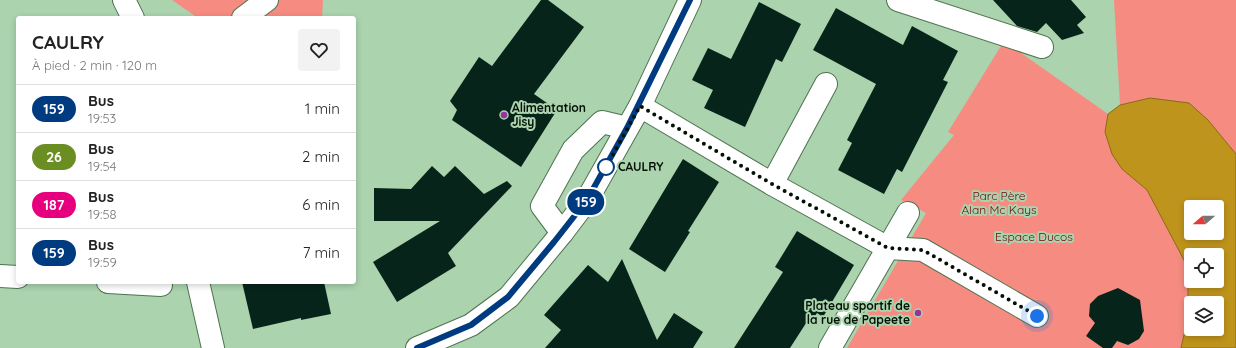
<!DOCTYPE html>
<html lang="fr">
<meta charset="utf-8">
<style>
:root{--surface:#fff;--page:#f2f2f2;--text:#222;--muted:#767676;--line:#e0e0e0}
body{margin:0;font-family:Quicksand,sans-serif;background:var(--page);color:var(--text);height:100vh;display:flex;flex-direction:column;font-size:15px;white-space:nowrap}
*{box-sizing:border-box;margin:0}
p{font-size:13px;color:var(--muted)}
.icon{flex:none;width:22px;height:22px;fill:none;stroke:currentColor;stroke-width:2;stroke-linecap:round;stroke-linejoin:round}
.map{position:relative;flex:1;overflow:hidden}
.side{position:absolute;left:16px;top:16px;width:340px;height:268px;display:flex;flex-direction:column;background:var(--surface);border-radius:4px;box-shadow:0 2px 6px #0003}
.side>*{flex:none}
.badge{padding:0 8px;border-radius:13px;font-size:14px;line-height:26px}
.needle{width:26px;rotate:250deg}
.controls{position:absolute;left:1184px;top:200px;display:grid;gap:8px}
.controls a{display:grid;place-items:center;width:40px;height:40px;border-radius:4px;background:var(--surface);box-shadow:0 2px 6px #0003;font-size:20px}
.you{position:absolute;width:20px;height:20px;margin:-10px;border:3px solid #fff;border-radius:50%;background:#1a73e8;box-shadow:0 0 0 6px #1a73e833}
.map>.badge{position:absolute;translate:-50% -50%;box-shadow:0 0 0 2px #fff}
.round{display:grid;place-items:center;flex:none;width:42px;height:42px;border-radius:4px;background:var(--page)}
.overview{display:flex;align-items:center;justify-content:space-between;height:68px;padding:0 16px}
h1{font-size:19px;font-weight:700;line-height:30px}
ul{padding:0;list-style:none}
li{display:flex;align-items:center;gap:12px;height:48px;padding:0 16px;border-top:1px solid var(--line)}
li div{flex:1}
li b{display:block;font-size:15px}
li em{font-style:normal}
li .badge{min-width:44px;font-weight:700;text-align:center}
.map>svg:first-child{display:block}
.green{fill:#f68b81}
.water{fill:#bf941c;stroke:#876c15;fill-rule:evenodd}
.building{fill:#07241a}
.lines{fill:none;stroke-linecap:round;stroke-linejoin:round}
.minor-casing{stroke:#4f7352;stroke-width:24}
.minor{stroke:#fff;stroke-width:22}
.line-casing{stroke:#fff;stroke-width:9}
.line{stroke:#003b80;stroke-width:6}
.walk{stroke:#031005;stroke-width:4;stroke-dasharray:0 7.2}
.poi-dot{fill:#97349a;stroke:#abd3ae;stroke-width:1.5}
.stop-dot{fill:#fff;stroke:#003b80;stroke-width:2}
.labels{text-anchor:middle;stroke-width:4;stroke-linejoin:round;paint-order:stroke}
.poi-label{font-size:12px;font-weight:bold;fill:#031005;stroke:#abd3ae;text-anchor:start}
.stop-label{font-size:12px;font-weight:bold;fill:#031005;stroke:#abd3ae;text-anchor:start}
.park-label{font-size:12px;fill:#6d090c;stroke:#abd3ae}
</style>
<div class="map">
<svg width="1236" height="348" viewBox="0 0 1236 348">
<rect width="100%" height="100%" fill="#abd3ae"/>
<!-- green -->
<g class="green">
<path d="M172,0H323L322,18H198Z"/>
<path d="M1114,0H1236V154L1208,120L1137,101L1120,105Z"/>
<path d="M1004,41L1108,114L1105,132L1122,169L1147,189L1185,262L1188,290V317L1181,348H847L926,213L901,200L954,135L948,132Z"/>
</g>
<!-- water -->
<path class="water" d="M1150,98L1189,103L1208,120L1236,154V348H1181L1188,317V290L1185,262L1147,190L1122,169L1112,154L1105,132L1108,114L1120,105ZM1191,207H1217V233H1191ZM1191,255H1217V281H1191ZM1191,303H1217V329H1191Z"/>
<!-- building -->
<g class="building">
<path d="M541,0H548L584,27L534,94L557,110L521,167L452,120L457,110L450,101L479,57L492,66Z"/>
<path d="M993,0H1071L1086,17L1077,25L1084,33L1062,40L1046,23L1037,32L1017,26Z"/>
<path d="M759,2L801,24L782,62L776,59L745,127L704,108L713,90L692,80L708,48L731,59Z"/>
<path d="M836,8L903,45L912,26L958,51L943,80L948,82L902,172L897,169L884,194L838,170L852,143L847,140L876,84L813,50Z"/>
<path d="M683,159L719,182L688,231L690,232L665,272L629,249Z"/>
<path d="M432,166L444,177L455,166L484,194L507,181L512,186L448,253L456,266L397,302L373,262L440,221H374V188L411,189Z"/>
<path d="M797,231L854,265L823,317L817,313L813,319L810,317L790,348H734L783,272L775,267Z"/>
<path d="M622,259L657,340L674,313L703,332L693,348H545L561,330L544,315L588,265L608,282Z"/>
<path d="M242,282H324L331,314L301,320V318L253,329Z"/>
<path d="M1118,288L1140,300L1144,331L1139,339L1128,345L1117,341L1112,348H1103L1086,336L1095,323L1089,316L1090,304L1098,296Z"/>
</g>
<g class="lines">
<defs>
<g id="minor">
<path d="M124,0L133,18"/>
<path d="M898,0L1042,47"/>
<path d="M243,18L267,0"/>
<path d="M640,106L772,184L888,248L923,250L1037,316"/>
<path d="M772,184L826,84"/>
<path d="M562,233L542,206L573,150L602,122L627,128"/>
<path d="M0,276L18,277"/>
<path d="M108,282L161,285V282"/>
<path d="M198,282L213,348"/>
<path d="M417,348L471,325L509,297L562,233L587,200L640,106L690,0"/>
<path d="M830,348L908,213"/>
</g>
</defs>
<!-- minor casing -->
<use href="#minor" class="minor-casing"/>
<!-- minor -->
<use href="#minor" class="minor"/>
</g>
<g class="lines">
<defs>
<path id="line" d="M417,348L471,325L508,297L554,242L587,200L627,128L690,0"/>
</defs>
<!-- line casing -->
<use href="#line" class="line-casing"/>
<!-- line -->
<use href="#line" class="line"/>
<!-- walk -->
<path class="walk" d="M606,167L640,106L772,184L888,248L923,250L1037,316"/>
</g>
<!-- markers -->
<g class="poi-dot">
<circle cx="504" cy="115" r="4"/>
<circle cx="918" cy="313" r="4"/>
</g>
<circle class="stop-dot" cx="606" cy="167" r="8"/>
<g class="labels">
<!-- poi labels -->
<g class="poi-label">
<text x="512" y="112">Alimentation<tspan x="512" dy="14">Jisy</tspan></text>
<text x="910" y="310" text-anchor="end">Plateau sportif de<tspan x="910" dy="14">la rue de Papeete</tspan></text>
</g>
<!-- stop labels -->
<g class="stop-label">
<text x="618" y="171">CAULRY</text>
</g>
<!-- park labels -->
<g class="park-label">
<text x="999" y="200">Parc Père<tspan x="999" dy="14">Alan Mc Kays</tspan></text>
<text x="1034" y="241">Espace Ducos</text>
</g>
</g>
</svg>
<div class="controls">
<a><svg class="needle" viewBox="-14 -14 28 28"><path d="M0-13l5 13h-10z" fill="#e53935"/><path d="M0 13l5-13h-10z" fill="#767676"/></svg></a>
<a><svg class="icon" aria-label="locate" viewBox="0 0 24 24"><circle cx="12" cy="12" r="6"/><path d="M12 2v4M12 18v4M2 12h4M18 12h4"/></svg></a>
<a><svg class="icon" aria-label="layers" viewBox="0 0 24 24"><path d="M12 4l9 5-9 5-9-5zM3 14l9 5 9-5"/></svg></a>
</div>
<div class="you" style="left:1037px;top:316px"></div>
<b class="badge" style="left:586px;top:202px;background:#003b80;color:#fff">159</b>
<section class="side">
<div class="overview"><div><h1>CAULRY</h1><p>À pied · 2 min · 120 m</p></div><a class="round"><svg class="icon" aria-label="heart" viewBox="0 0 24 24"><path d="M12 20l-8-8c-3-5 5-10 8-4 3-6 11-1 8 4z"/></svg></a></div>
<ul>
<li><span class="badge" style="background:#003b80;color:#fff">159</span><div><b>Bus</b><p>19:53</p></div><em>1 min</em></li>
<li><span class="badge" style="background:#6b8e23;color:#fff">26</span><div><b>Bus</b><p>19:54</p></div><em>2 min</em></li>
<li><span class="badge" style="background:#e6007e;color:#fff">187</span><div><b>Bus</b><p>19:58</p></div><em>6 min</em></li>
<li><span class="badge" style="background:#003b80;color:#fff">159</span><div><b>Bus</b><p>19:59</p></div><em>7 min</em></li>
</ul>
</section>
</div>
